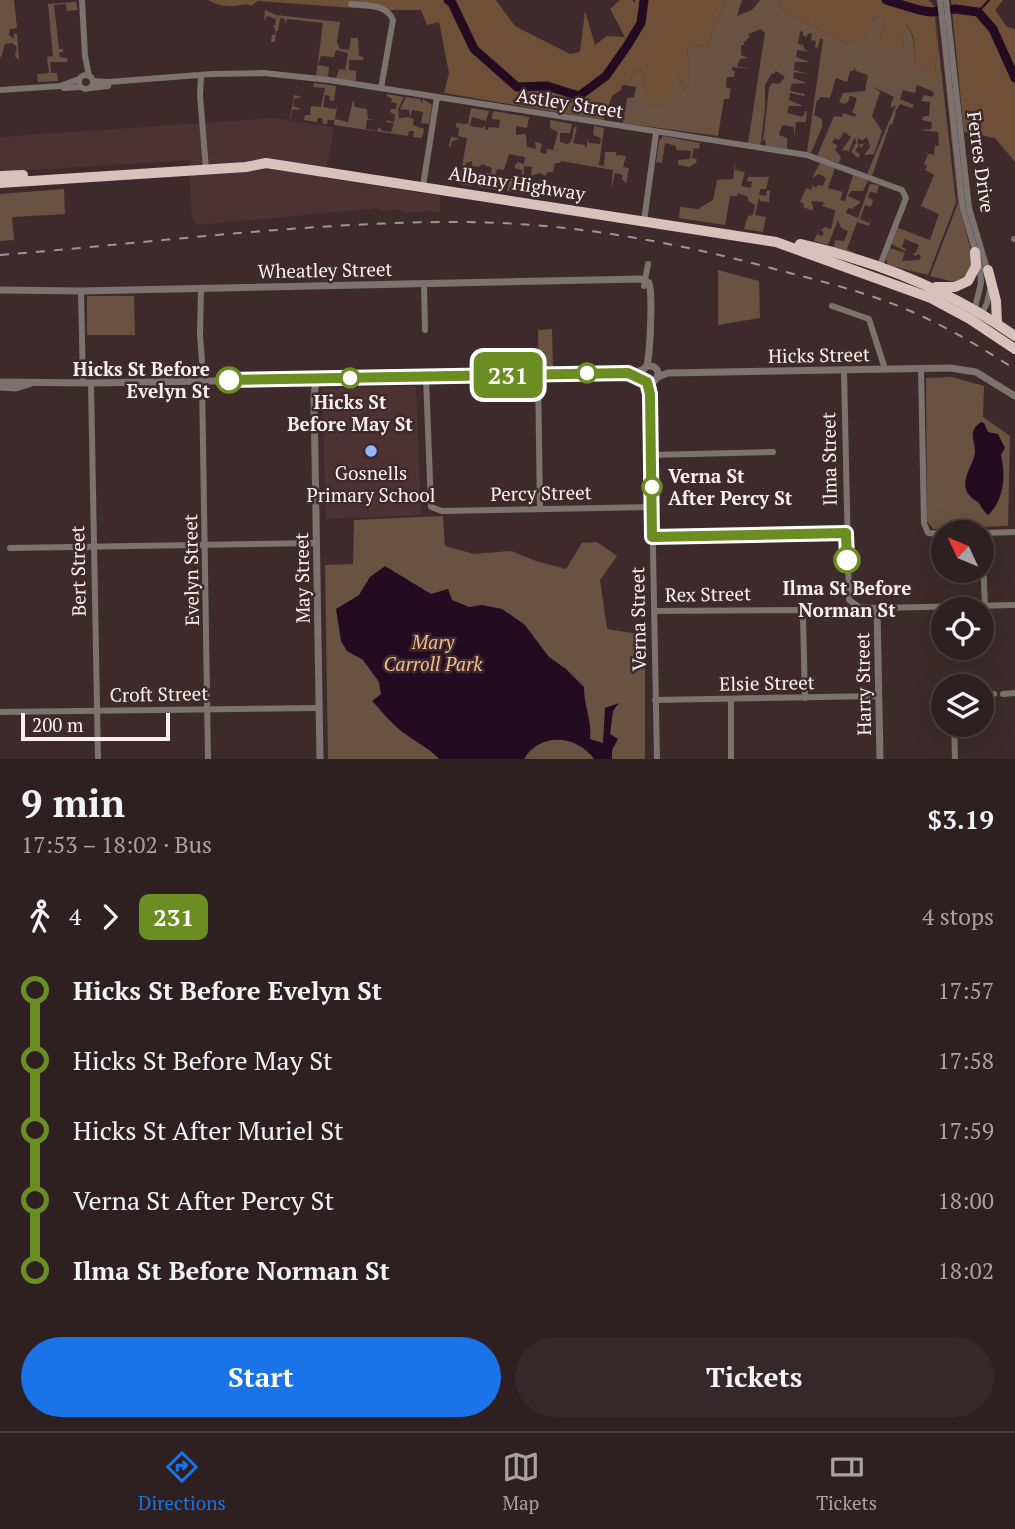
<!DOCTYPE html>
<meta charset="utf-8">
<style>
:root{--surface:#2e2021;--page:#36282a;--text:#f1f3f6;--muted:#a7a3a5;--line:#493e3f;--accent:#1a73e8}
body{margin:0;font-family:"PT Serif",serif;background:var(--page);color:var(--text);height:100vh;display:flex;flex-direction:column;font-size:26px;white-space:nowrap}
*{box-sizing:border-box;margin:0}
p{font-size:23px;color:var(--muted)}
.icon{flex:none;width:38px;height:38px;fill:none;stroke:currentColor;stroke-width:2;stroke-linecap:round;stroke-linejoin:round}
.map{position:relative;height:759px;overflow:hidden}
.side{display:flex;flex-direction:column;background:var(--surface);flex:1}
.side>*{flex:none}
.badge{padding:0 14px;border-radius:10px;font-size:24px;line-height:46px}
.needle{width:46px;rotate:314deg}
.fabs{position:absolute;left:931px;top:520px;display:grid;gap:14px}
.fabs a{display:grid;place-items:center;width:63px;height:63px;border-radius:50%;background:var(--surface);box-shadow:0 7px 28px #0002,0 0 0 2px var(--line);font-size:35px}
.scale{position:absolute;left:21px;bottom:18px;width:149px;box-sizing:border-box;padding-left:7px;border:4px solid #fdeff0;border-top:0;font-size:19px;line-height:24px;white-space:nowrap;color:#fdeff0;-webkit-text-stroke:5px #3e2a2c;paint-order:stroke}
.map>.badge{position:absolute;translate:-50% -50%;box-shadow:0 0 0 4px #fff}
.legs{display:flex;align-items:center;gap:10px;height:77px;padding:0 21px;font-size:23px}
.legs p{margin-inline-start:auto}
.summary{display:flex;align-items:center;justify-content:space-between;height:119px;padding:0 21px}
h1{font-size:38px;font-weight:700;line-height:52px}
.action{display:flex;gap:14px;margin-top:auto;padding:14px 21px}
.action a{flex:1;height:80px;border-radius:42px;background:var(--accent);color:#fff;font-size:28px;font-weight:700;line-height:80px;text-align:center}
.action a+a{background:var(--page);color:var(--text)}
ul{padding:0 21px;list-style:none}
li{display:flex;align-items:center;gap:24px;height:70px;font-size:26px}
li i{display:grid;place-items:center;width:10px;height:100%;margin:0 9px;background:currentColor}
li i::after{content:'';width:18px;height:18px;margin:-9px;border:5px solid;border-radius:50%;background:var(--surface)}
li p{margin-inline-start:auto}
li:first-child i{background:linear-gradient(#0000 50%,currentColor 0)}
li:last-child i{background:linear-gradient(currentColor 50%,#0000 0)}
.tabs{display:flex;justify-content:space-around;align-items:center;height:98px;border-top:2px solid var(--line);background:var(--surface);font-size:19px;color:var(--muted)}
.tabs a{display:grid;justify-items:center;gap:4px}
.tabs .active{color:var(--accent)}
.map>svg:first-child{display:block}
.built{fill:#4d3234}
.green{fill:#695242}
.forest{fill:#6e4f38}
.water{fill:#230b22}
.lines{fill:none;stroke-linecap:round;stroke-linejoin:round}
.stream{stroke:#230b22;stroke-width:2}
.river{stroke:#230b22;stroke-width:9}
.minor{stroke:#7c7270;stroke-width:6}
.tertiary{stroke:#7c7270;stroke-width:7}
.trunk{stroke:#d8c1ba;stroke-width:10}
.rail{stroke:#a39294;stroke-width:2;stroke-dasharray:9 9;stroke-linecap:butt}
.line-1-casing{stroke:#fff;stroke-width:16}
.line-1{stroke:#6b8e23;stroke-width:10}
.stop-1-dot{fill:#fff;stroke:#6b8e23;stroke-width:3.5}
.poi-dot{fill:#93b7fd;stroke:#3e2a2c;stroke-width:2.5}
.labels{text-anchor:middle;stroke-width:5;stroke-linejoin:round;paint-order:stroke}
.street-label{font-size:19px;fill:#fdeff0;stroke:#3e2a2c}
.stop-label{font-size:19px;font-weight:bold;fill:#fdeff0;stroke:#3e2a2c}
.poi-label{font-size:19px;fill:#fdeff0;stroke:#3e2a2c}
.park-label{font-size:19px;font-style:italic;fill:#f4bb92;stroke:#3e2a2c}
</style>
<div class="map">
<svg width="1015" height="759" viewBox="0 0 1015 759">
<rect width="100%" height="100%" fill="#3e2a2c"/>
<!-- built -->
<g class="built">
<path d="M274,118L334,127L325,178L440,196V212L428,211L404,213L399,209L380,211L378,208L197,225L192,218L189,160L34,170H0V137Z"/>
<path d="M416,386L421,515L326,519L322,388Z"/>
</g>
<!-- green -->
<g class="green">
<path d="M0,0H14L17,28L10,29L9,35L14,39V33L17,34L19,60L15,56L17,47L12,43L5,44L1,58L0,56Z"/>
<path d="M725,0H742L737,16L752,10L760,0H778L783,10L849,45L878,16L884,17L885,25L880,38L904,44L902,37L905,23C915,35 915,48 914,63L926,68L936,77L935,62L938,55L934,6L956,203L928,275L888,265L886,259L890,248L905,253L902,261L919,260L921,257L919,254L915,256L913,254L916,252L919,245L905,239L902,247L906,249L905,251L891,244L898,228L930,240L939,214L921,206L934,175L925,170L927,166L924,164L928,155L925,153L934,155L935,145L939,146L938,132L920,130L931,129L932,122L922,120L924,116H929L930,102L921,101L924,95L933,97L934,92L917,85L915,93L903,90L900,99L914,105L912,108L900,104L895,112L896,113L892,125L890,124L872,176L867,174L896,105L891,108V103L894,97L873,87L880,92L872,116L882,131L874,154L864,155L870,147L867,137L862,141L859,138L857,143L859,145L865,143L861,148L859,145L855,151L860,154L858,158L851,152L856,143L855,137L849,151L842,150L851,137L844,132L839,140L835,138L832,142L838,146L835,150L841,157L839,163L817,156L834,116L842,117L843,113L855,117L856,114L852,113L857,98L850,96L848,102L844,104L839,102L843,93L865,91L868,75L856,71L854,68L853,71H850L847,82L836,78L830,98L820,97L819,100H817L814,115L822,119V127L811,153L807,152L823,39H820L818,48L815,47L816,41L811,40L812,34L808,33L807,37L803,36V32L800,31L798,44L803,45L805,50L811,52L797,50L796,57L810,62H795L794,70L808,74L794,72L793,78L807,83L792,84L790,91L805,94L804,96L790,93L789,100L803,106H789L787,113L803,117L805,111H807L806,122H796L794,138V127L782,125L779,135L787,138V149L766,146L765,139L763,141L769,88L772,83L779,84L785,77L776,71L774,74L772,73L765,85V108L761,142L759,145L748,143L765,33L761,29L748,34L750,37L744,42V45H741V55L748,58L740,59L737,66L751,69L732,67V71H735L734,77H727L726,87L731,89L729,99H724L718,136L623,123L627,98L634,97L636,87L625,85L640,69L644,74L643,89L671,67L679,77L684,91L690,81L687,46L708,47C712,30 720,17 725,0Z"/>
<path d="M76,2L78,10L67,11L66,4L54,5L59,49H63V52H59L60,57L67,58L68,62H50L51,73H57L58,81L38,82L37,74L49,73L47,57L53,56L48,4Z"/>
<path d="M265,10L276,15L340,22L337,42L340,49L349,50L351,38H358L359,56L364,57L363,60H349V70L356,71V81L336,79L339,69L345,70L348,53L336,50L334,57L321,56L318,65L329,67L328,77L316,76L323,23L287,19L285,24V19L280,18L278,31H276L274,51L275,42H271L272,35H275V28L273,27L275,25L276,19L267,16L264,21Z"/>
<path d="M941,38L962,217L971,251V274L955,282L930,276L958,203Z"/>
<path d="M314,83L336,86L334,101L329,100L330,96L325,95L323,107L335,109L337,107L335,119L348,122L353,100L355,107L367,109L368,119L374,120H367L366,129L377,131L379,127L383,131L391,132L394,123L386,122V120L394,122L395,115L390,112L391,109H396L397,103L391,102L392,99L387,96V94L404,97L398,109L399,118L410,117L409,110L400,109L406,97L420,99L422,103L423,99L432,105L429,124L421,123L423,112L412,110L410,118L414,119L413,125L424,129L422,138L413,137L414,131H409L408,136L334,125V120H328L327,124H323L322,118H318L317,122L290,118L294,95L302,97L294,99L293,106L302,109L292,110L291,118L304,120L305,115H310L311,106L321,107L325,88L313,87Z"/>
<path d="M471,108L489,111L486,121L472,117L470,126L483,128L485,125V129L488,130L489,127L499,128L500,120L492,119L493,111L529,117L527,128L516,126V135L526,134L527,147L536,149L535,142L542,144L544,136L540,152L546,154L547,149L553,150L558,132L550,128V120L572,124L570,133H560V142L568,144L572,140L574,127H577L573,143L585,145L586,149L588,138L589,143L600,144L601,138L593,135L594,126L604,128L599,165L604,166L605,152H616L617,157L618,155L626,156L623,167L629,168L626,184L622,179L623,175L615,173L611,189L613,170L561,161L560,163H555L553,172H548L545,176L540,173L531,176L532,167L524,166L523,194L507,191L510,178L521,180L522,170L515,168V165L518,162L524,164L525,157L509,154L504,170L497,169L494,180L504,182V191L479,187L480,173H491L492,168L482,164L479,167L472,166V161L466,163L464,171L468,172L466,177L470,178L472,186L459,184L467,138L458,136V139L452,141L451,146L449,147V146L451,137L458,138L459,128L456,127V123L468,124Z"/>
<path d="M663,136L700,143L699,149L694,148L692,158L697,159L696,163L689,167L678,165V160L690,159L691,151L676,150V146L665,143L662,163L656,162L659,141Z"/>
<path d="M735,161V170L745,172L741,186L751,188L752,182L747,181L748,177H769L766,189H760L759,195L766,196L767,190L770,191L769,202L760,201L759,197L755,215L766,217L763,232L744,229L748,216L753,215L755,205L748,201V197L738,193L737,196H730L725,225L679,218L680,207L698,209L713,200L717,180L733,179Z"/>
<path d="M820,163L835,168L828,188L843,192L840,200L845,201L853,175L868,181L863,191H851L848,196L861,202L852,209L848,208L846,213L858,218L870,184L879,185L877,193L870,192L868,197L873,200L871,207L865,205L860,219L869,223L871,219L869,226L857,222L847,249L858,255L834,247L835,240L844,241L848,231L841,228L838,220L828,245L814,241L817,234L822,236L824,233L821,230L825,227L831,229L835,212V210L822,206V204L825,205L823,202L812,201L811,204L813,205V211L803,207L804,204L800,202L806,188L811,190L813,185L816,188L818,185L823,186L826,178L819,174L812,178Z"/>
<path d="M64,189L65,214L12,217L14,240L0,241V194Z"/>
<path d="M718,270L759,281L760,318L718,325Z"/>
<path d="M87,296H134L135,335H87Z"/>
<path d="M552,329L553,371H539L538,330Z"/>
<path d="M952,377L984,386L983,417L1010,436L1008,526L933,529L927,521L926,378Z"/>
<path d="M443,516L445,546L474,554L511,551L536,561L566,569L582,543L597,542L617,556L600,580L607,629L645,635V759H328L325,565L353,564L354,520Z"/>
</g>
<!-- forest -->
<g class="forest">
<path d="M208,0H496L515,26L570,54L580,52L585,11L595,45L607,36L625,37L610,9L620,0H632L635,3V0H725C720,17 712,30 708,47L687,46L690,81L688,92L684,91L679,77L671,69L674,83L665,105L647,106L643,89L644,74L640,69L625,85H622L621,90L612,96L603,120L444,93L449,73L439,22L427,25L421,10H382L258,1L251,6L246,4C233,7 221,8 208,0Z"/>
<path d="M778,0H929L934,6L938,55L935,62L936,77H928L926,68L914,63C915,48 916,35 906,24L902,37L904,45L887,47L880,38L885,25L884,18L878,16L873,20L869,37L849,45L783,10Z"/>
<path d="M951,0H1003L995,10L1007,27L1015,29V162L995,138L964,132Z"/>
</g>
<!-- water -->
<g class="water">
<path d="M981,422L984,423L988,432L998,434L1005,448L1001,455C1006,475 1004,501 988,515C983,511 982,507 978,502C975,500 971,498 969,495C958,481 974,465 975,452C975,439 967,432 981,422Z"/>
<path d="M385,566L431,594L448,589L452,600L469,607L482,605L502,609L524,624L549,657L566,669L584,687C584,707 592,719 590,739L603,743L605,708L619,703L613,711L610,734L618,739L612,750V759H594C577,735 540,732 524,759H439C432,750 409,738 399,729C389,721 381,710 372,701L381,694L379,682L363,660L347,651L341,641L336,609L359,595L370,577Z"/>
</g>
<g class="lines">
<!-- stream -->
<path class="stream" d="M978,12L989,0"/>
<!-- river -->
<g class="river">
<path d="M448,0L452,3L474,49L517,87L547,86L579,96L606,76L627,46L641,23L644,0"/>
<path d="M886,0L919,10L931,12L955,9L978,12L993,29L1015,78"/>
</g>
<!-- minor -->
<g class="minor">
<path d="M82,0L85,56L89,76"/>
<path d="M940,0L963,209L980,267L981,283L974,312"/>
<path d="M946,0L969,208L988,272"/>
<path d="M351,4C366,6 387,4 393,20L381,88"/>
<circle cx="86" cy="82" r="7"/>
<path d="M201,75L200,95L206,169"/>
<path d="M93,81L108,82L212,74L264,73L329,80L807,155L902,190L906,198L879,268"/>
<path d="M64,88L80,87"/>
<path d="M90,88L108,86"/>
<path d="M0,90L60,86L79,79"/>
<path d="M423,186L437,97"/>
<path d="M644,221L656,133"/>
<path d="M1014,239H1015"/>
<path d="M424,284L425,330"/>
<path d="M644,286L648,264"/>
<path d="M201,288L200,335L202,361"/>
<path d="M81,291L83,383"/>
<path d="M832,306L869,319L885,369"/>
<path d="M981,315L987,303L990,290"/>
<path d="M921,368L924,523L928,533L943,534"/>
<path d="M844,370L849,600L859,607L877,608L1015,605"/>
<path d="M538,374L540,509"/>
<path d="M426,377L431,507L442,511L652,507"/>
<path d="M202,381L208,759"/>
<path d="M647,381L650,394L657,759"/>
<path d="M91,383L98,759"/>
<path d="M651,455L773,452"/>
<path d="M982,533L985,607"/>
<path d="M982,533L1015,532"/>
<path d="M652,537L846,533"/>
<path d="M10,548L317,543"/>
<path d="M654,611L798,610L802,614L803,618L805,698"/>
<path d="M1003,694L1015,693"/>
<path d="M982,695L994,694"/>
<path d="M731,699V759"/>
<path d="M655,700L879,696"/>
<path d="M0,712L319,708"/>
<path d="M954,724L955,759"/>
</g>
<!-- tertiary -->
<g class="tertiary">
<path d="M0,290L81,291L641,279L649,283C653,296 650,351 647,366"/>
<circle cx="650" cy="374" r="8"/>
<path d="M658,377L668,373L950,368L976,372L1015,396"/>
<path d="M316,379L314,397L320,759"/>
<path d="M0,382L91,383L628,374L643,370"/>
<path d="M0,387L16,388L29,384"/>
<path d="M877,608L880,759"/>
</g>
<!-- trunk -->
<g class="trunk">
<path d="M0,176L23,175"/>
<path d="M0,183L246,167L266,163L776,242L931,298L970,319L1015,349"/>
<path d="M800,244C876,261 951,291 1015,336"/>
<path d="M988,270L996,301L997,323"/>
<path d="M936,287H955L968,281L976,266L975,252"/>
</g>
<!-- rail -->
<path class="rail" d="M0,255C149,243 299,223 448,222C562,221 673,241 782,271C825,282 868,293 908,310C946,326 980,347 1015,369"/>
</g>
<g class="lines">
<defs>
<path id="line-1" d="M229,380L628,373L647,382L650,394L652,537L846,533L847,560"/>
</defs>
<!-- line-1 casing -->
<use href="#line-1" class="line-1-casing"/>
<!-- line-1 -->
<use href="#line-1" class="line-1"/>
</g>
<!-- markers -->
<g class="stop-1-dot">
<circle cx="587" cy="373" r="9"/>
<circle cx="350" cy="378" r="9"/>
<circle cx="229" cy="380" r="12"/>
<circle cx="652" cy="487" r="9"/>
<circle cx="847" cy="560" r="12"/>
</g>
<circle class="poi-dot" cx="371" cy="451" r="7"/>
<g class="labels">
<!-- street labels -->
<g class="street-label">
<text transform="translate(570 103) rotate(9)" y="7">Astley Street</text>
<text transform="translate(981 162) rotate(82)" y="7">Ferres Drive</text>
<text transform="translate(517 183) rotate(9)" y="7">Albany Highway</text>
<text transform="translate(325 270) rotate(-1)" y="7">Wheatley Street</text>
<text transform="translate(819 355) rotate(-1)" y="7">Hicks Street</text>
<text transform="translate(829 459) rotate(-91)" y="7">Ilma Street</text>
<text transform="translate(541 493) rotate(-1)" y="7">Percy Street</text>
<text transform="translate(191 570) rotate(-91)" y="7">Evelyn Street</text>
<text transform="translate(78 571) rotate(-91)" y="7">Bert Street</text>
<text transform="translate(302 578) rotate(-91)" y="7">May Street</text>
<text transform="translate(708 594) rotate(-1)" y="7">Rex Street</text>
<text transform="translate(638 619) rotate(-91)" y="7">Verna Street</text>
<text transform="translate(767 683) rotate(-1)" y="7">Elsie Street</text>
<text transform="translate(863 684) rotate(-91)" y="7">Harry Street</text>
<text transform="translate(159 694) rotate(-1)" y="7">Croft Street</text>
</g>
<!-- stop labels -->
<g class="stop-label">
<text x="210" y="376" text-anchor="end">Hicks St Before<tspan x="210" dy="22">Evelyn St</tspan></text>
<text x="350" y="409">Hicks St<tspan x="350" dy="22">Before May St</tspan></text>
<text x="668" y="483" text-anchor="start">Verna St<tspan x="668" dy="22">After Percy St</tspan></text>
<text x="847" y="595">Ilma St Before<tspan x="847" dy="22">Norman St</tspan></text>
</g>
<!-- poi labels -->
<g class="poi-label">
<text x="371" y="480">Gosnells<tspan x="371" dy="22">Primary School</tspan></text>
</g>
<!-- park labels -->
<g class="park-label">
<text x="433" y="649">Mary<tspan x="433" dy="22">Carroll Park</tspan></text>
</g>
</g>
</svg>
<div class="fabs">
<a><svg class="needle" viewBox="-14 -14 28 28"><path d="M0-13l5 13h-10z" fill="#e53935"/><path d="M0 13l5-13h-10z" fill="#a7a3a5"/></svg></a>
<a><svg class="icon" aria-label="locate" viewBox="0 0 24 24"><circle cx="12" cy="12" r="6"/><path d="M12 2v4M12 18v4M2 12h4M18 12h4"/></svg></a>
<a><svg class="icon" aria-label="layers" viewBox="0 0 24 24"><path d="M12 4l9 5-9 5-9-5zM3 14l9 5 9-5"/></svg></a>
</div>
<div class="scale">200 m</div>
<b class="badge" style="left:508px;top:375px;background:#6b8e23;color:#fff">231</b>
</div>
<section class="side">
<div class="summary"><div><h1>9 min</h1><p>17:53 – 18:02 · Bus</p></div><b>$3.19</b></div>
<div class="legs"><svg class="icon" aria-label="walk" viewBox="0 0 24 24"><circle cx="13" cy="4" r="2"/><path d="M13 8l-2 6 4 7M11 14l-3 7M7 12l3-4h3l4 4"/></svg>4<svg class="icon" aria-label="forward" viewBox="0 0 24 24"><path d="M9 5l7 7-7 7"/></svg><b class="badge" style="background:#6b8e23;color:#fff">231</b><p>4 stops</p></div>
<ul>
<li><i style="color:#6b8e23"></i><b>Hicks St Before Evelyn St</b><p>17:57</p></li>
<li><i style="color:#6b8e23"></i><span>Hicks St Before May St</span><p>17:58</p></li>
<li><i style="color:#6b8e23"></i><span>Hicks St After Muriel St</span><p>17:59</p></li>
<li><i style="color:#6b8e23"></i><span>Verna St After Percy St</span><p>18:00</p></li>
<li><i style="color:#6b8e23"></i><b>Ilma St Before Norman St</b><p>18:02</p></li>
</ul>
<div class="action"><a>Start</a><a>Tickets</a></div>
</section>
<nav class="tabs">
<a class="active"><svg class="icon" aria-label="directions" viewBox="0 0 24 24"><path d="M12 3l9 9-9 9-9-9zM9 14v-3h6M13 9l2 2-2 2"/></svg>Directions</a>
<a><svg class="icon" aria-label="map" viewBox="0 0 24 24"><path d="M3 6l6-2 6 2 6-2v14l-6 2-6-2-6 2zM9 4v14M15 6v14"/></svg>Map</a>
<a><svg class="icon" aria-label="tickets" viewBox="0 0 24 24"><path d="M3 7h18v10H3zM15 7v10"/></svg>Tickets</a>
</nav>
